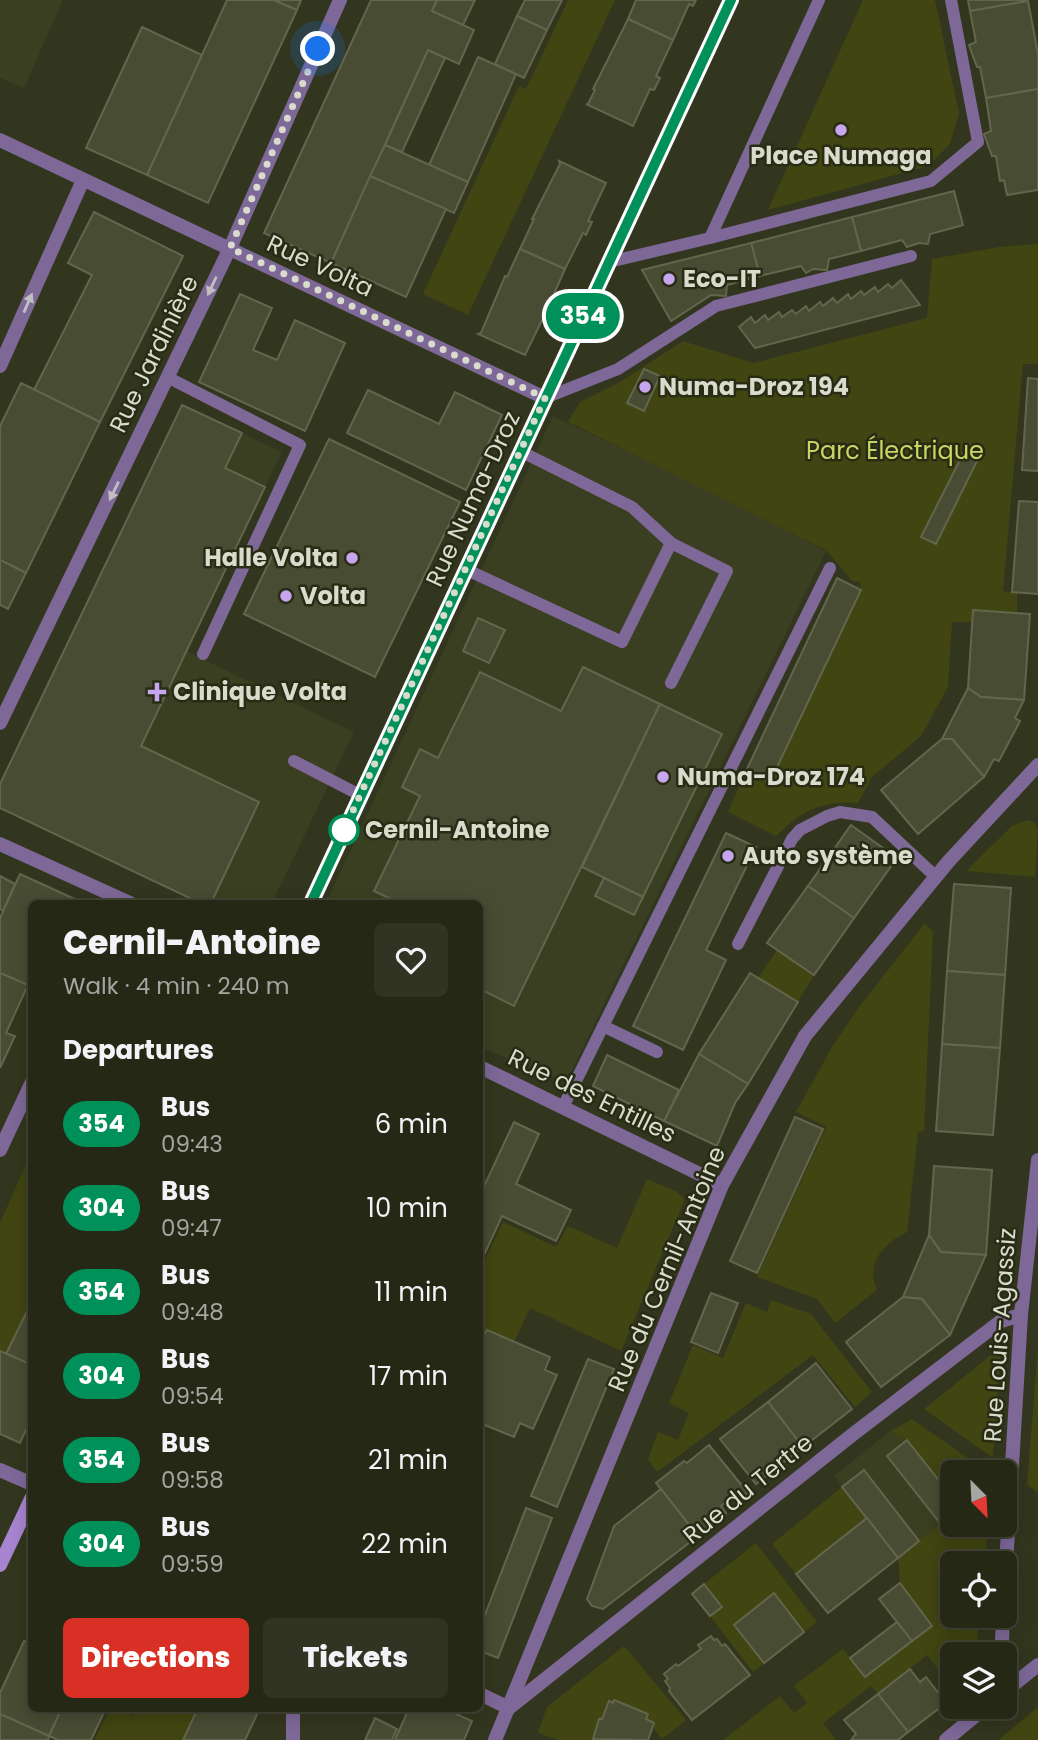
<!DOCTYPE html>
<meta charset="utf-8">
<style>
:root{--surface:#262816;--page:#323423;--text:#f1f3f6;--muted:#a4a6a1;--line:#424435;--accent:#d93025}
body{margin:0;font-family:Poppins,sans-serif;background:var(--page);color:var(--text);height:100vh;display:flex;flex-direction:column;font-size:26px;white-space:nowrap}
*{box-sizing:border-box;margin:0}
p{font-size:23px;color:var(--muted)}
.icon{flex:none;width:38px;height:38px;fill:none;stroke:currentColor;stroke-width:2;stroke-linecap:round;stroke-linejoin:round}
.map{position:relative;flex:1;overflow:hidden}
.drawer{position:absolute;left:28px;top:900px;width:455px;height:812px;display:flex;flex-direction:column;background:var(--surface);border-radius:10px;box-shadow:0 4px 18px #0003,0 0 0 2px var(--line)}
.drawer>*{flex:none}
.badge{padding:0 14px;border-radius:23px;font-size:24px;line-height:46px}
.needle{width:46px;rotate:156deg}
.fabs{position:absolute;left:940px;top:1460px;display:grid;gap:14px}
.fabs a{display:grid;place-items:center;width:77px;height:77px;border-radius:10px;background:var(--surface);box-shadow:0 4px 18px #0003,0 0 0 2px var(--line);font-size:35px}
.you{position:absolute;width:35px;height:35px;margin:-18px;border:5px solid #fff;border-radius:50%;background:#1a73e8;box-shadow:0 0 0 10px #1a73e833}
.map>.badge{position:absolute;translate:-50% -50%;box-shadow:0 0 0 4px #fff}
h2{padding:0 35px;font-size:26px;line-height:63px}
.round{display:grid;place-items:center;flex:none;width:74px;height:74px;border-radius:10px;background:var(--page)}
.head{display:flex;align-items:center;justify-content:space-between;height:119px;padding:0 35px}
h1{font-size:33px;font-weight:800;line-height:52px}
.button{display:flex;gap:14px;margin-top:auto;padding:14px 35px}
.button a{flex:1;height:80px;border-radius:10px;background:var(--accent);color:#fff;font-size:28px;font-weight:800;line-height:80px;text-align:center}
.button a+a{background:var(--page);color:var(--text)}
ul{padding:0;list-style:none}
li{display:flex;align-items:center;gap:21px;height:84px;padding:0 35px}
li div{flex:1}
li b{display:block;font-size:26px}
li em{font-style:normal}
li .badge{min-width:77px;font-weight:700;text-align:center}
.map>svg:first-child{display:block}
.built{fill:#3b3f21}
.green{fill:#404511}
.building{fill:#484c33;stroke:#62664c;stroke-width:2}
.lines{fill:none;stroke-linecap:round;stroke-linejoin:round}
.service{stroke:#7e6898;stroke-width:12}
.minor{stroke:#7e6898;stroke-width:14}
.secondary{stroke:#a784d0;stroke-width:14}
.oneway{fill:#c2bfc0}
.line-casing{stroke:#fff;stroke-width:16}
.line{stroke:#00905a;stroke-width:10}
.walk{stroke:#d9dccd;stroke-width:7;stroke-dasharray:0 12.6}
.poi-dot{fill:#c7a6ef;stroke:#292c14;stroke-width:2.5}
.stop-dot{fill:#fff;stroke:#00905a;stroke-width:3.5}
.labels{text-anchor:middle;stroke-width:5;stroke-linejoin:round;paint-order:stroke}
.poi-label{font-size:24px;font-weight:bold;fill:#d9dccd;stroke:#292c14;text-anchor:start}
.street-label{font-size:24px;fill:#d9dccd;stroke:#292c14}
.park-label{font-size:24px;fill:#c8d663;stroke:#292c14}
.stop-label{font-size:24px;font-weight:bold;fill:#d9dccd;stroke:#292c14;text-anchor:start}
</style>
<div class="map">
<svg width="1038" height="1740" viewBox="0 0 1038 1740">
<rect width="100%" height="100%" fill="#33361e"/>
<!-- built -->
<g class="built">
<path d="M0,0H63L24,88L0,78Z"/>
<path d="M182,405L282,452L186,651L354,732L272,903H200L0,808V784Z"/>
<path d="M553,416L743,507L826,551L566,1082L480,1047V903H326Z"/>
<path d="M889,1432L907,1440L952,1497V1513L898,1558L834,1476Z"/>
</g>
<!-- green -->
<g class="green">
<path d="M568,0H615L468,315L423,294L519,86L526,89Z"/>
<path d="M863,0H935L959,113L950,144L928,166L768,210Z"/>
<path d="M1038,244V364H1023L1003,591L1017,593V613L974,610L972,622H952L948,687L921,736L872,777L858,803C820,801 803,810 776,836L728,812L746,771L770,782L861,590L860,582L852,581L826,550L568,422L580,402L620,382L683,341L753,363L927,318L932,259L999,247Z"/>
<path d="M1028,820L1035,823L1038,829L1035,877L966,871L1012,826Z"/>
<path d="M925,923L933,932L924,1131L918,1132L907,1232C884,1243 865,1264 877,1290L835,1323L817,1299L757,1277L826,1127L796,1112L832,1047L859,1007Z"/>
<path d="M777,950L814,975L798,1002L758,978Z"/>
<path d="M31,1153V1301L6,1354L0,1351V1223Z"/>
<path d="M647,1179L677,1192L685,1199L621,1351L530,1308L514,1342H480V1270L503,1222L556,1247L568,1226L617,1248Z"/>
<path d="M771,1300L811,1314L872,1392L855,1407L813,1355L657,1472L648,1459L658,1432L678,1440L689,1413L669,1403L693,1345L723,1358L746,1303L767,1312Z"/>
<path d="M1001,1347L993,1458L924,1409Z"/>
<path d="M1038,1347V1492L1027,1485Z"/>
<path d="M912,1419L988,1472H952V1497L907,1440L889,1432Z"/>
<path d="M842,1487L867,1518L796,1574L772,1544Z"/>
<path d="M952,1513V1524H988L985,1563H952V1615H980L975,1654H952V1687L927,1655L878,1694L871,1686L823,1723L836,1740H723L780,1696L794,1713L807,1703L794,1686L843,1649L850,1658L896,1622L879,1599L900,1583L898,1558Z"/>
<path d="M756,1543L817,1622L804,1632L774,1593L734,1625L764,1663L753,1672L710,1616L721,1607L704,1584Z"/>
<path d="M624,1646L686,1720L662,1739L653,1728L654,1723L646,1719L648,1714L615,1700L613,1703L609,1702L602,1719H599L593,1739L596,1740H559L538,1733L547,1707Z"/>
<path d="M1038,1707V1740H998Z"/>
<path d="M111,1708H117L134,1716L138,1708H198L183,1740H94Z"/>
</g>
<!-- building -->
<g class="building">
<path d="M227,0H274L297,10L208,203L147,175Z"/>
<path d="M274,0H301L297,10Z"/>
<path d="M371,0H437L432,11L474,30L459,64L428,50L331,263L264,233Z"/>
<path d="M437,0H475L463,25L432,11Z"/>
<path d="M525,0H562L547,30L517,16Z"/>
<path d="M636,0H696L693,6L689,4L673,40L628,19Z"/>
<path d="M968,0H1028V1L970,11Z"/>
<path d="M1028,1L1038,54V89L986,98L980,67H977L969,45L976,42L970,11Z"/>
<path d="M517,16L547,30L524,78L495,64Z"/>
<path d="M628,19L673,40L656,76L660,78L654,90L650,89L633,126L586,104H588L595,90L593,89Z"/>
<path d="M142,27L202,55L147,175L86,148Z"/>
<path d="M428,50L445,58L402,152L385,145Z"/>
<path d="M478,57L516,74L468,182L429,165Z"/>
<path d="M1038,89V190L1007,195L1004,180L1000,181L996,156H992L984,134L991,131L986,98Z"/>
<path d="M385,145L468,182L454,213L370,176Z"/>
<path d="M559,161L606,183L588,221L592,222L586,235L583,233L565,269L520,249L534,219H532L560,164Z"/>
<path d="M370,176L446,209L406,297L331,263Z"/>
<path d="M954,191L963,225L930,234L928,244L919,243L907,247L902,240L861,251L852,217Z"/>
<path d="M94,212L183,256L100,422L34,390L92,275L68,263Z"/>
<path d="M852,217L861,251L829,259L827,270L813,269L806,273L801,266L760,276L751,243Z"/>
<path d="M751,243L760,276L727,285L726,296L711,295L671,321L642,270Z"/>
<path d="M520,249L565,269L549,305L553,307L547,320L543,318L525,355L478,334L481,333L505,276L507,277Z"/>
<path d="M901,280L920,305L755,348L739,327L751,317L755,323L765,315L768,320L779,312L782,317L792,310L796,314L806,306L809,311L820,302L823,306L833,298L837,303L848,294L851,299L861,291L864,295L875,287L878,292L888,284L892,288Z"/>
<path d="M240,294L272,308L253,350L277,360L295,320L345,343L305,431L199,382Z"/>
<path d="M644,369L660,376L644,411L627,403Z"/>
<path d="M1028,378L1038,379V471L1022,470Z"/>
<path d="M21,383L100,422L26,573L0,560V426Z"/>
<path d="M368,390L439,424L455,392L502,415L466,490L347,433Z"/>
<path d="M182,405L242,433L225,468L265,487L141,746L259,802L211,903H200L0,808V784Z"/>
<path d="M329,439L460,502L375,677L244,614Z"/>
<path d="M968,444L982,451L936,544L921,537Z"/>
<path d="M1019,501L1038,502V594L1012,592Z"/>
<path d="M0,560L26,573L8,609L0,605Z"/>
<path d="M837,578L861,590L770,782L746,771Z"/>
<path d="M973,610L1030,614L1024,700L981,697L968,688Z"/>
<path d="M478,618L505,630L489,663L463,651Z"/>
<path d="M583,667L660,704L514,1006L480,989V903H399L374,891L420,796L402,787L420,749L438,758L480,672L561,711Z"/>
<path d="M968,688L981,697L1024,700L1015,718L1020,721L999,761L994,759L984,777L952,739H942Z"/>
<path d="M660,704L722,734L643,897L582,867Z"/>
<path d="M942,739H952L984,777L918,834L881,790Z"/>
<path d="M851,825L897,858L854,918L808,886Z"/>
<path d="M726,833L756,847L706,950L726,960L683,1050L633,1026Z"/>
<path d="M20,874L77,900L76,903H32V978L28,985L0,973V918Z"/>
<path d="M0,876L15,884L3,911L0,909Z"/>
<path d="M604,878L643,897L634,915L595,896Z"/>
<path d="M954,884L1011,888L1005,975L947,971Z"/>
<path d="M808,886L854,918L814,975L767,943Z"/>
<path d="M947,971L1005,975L1000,1048L942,1044Z"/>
<path d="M0,973L28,985L6,1033L15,1036L0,1068Z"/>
<path d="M750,973L798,1002L748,1084L699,1054Z"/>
<path d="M942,1044L1000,1048L993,1135L936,1131Z"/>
<path d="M699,1054L748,1084L735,1103L717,1146L664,1121Z"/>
<path d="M607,1055L679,1090L664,1121L593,1086Z"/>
<path d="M795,1117L823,1129L757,1273L730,1261Z"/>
<path d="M514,1122L539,1134L516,1184L571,1210L556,1241L502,1216L480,1264V1195Z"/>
<path d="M934,1166L992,1170L986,1255L941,1252L929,1235Z"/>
<path d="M929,1235L941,1252L986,1255L950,1335L922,1299L903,1297Z"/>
<path d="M711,1293L738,1303L718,1353L691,1342Z"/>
<path d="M903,1297L922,1299L950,1335L881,1387L846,1342Z"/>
<path d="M32,1301V1365L6,1354Z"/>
<path d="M487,1330L550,1357L545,1370L557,1375L533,1429L520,1423L514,1437L480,1423V1342Z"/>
<path d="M0,1351L32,1365V1417L20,1443L0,1434Z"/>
<path d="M588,1359L614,1369L557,1507L531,1496Z"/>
<path d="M816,1363L852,1409L803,1447L768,1402Z"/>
<path d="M768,1402L803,1447L756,1484L720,1439Z"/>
<path d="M907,1440L952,1497V1513L940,1523L887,1456Z"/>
<path d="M709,1445L748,1493L739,1501L734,1496L727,1501L721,1506L726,1513L698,1536L656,1483L684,1461L687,1463Z"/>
<path d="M864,1470L919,1541L898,1558L842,1487Z"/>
<path d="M661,1489L698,1536L603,1609L592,1606L587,1599L614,1526Z"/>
<path d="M526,1508L552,1518L498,1658L480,1651V1628Z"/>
<path d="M867,1518L898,1558L828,1613L796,1574Z"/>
<path d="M900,1583L932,1626L912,1641L879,1599Z"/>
<path d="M704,1584L722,1607L710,1616L692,1594Z"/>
<path d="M774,1593L804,1632L764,1663L734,1625Z"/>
<path d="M897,1622L912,1641L865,1677L850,1658Z"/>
<path d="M711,1636L714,1640L717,1639L722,1646L725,1644L750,1675L692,1720L669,1691L670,1688L665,1681L668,1679L664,1674L676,1664L678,1666L701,1649L698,1645Z"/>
<path d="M24,1641L32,1644V1708H62L49,1736L0,1714V1693Z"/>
<path d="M910,1669L920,1682L926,1677L946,1703L908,1732L878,1694Z"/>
<path d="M878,1694L908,1732L898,1740H851L856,1734L844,1720Z"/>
<path d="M614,1700L648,1714L646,1719L654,1723L648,1740L593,1739L599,1719H602L609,1701L613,1703Z"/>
<path d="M62,1708H106L91,1740H58L49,1736Z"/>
<path d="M198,1708H260L245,1740H183Z"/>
<path d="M409,1708H443L472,1721L464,1740H395Z"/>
<path d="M0,1714L49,1736L48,1740H0Z"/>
<path d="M375,1718L397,1729L392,1740H365Z"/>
</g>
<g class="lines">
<!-- service -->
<g class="service">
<path d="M710,238L931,181L978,142L951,0"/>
<path d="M609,262L710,238L819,0"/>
<path d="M169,378L300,445L203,654"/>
<path d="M545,398L618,369L716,306L911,256"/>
<path d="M520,451L632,507L671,543L727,571L671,683"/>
<path d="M465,569L622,642L671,543"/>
<path d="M294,761L360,795"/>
<path d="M738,944L792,839L800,830L827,816L840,812L872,817L936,877"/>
<path d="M603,1026L657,1052"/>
<path d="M563,1107L830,568"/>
</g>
<!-- minor -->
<g class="minor">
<path d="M0,140L545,398"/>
<path d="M0,366L83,180"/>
<path d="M0,723L230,248L340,0"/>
<path d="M0,844L130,903"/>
<path d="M480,1067L722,1185"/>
<path d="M0,1150L32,1082"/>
<path d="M0,1470L32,1484"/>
<path d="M1004,1598L1021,1315L1038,1160"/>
<path d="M1003,1615L1002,1641L1003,1654"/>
<path d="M1004,1660L1013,1686"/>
<path d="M1004,1692L1038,1665"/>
<path d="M480,1694L509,1708L852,1435L1001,1321L1021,1315"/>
<path d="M293,1740V1708"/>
<path d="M495,1740L722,1185L805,1036L948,862L1038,765"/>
<path d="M946,1740L987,1706"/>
</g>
<!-- secondary -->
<g class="secondary">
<path d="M311,903L731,0"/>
<path d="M0,1565L32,1497"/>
</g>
</g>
<!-- one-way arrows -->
<defs><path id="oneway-solid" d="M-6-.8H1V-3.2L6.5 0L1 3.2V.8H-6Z" transform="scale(1.75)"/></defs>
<g class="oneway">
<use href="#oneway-solid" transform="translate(212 286) rotate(115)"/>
<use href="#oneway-solid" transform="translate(28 303) rotate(-66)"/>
<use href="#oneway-solid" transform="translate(114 491) rotate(116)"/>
</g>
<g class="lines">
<defs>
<path id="line" d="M311,903L731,0"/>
</defs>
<!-- line casing -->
<use href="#line" class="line-casing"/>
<!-- line -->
<use href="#line" class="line"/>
<!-- walk -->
<path class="walk" d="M318,49L230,248L545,398L343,832L344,830"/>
</g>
<!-- markers -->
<g class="poi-dot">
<circle cx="841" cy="130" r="7"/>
<circle cx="669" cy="279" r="7"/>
<circle cx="645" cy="387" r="7"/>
<circle cx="352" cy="558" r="7"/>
<circle cx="286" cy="596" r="7"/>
<path d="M153.5 681.5h7v7h7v7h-7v7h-7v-7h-7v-7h7z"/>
<circle cx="663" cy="777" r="7"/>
<circle cx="728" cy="856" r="7"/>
</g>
<circle class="stop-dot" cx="344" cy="830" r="14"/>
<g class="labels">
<!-- poi labels -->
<g class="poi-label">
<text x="841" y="164" text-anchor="middle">Place Numaga</text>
<text x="683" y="287">Eco-IT</text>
<text x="659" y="395">Numa-Droz 194</text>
<text x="338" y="566" text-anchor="end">Halle Volta</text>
<text x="300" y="604">Volta</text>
<text x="173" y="700">Clinique Volta</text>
<text x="677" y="785">Numa-Droz 174</text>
<text x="742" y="864">Auto système</text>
</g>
<!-- street labels -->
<g class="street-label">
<text transform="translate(320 266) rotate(25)" y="8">Rue Volta</text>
<text transform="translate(154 354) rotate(-64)" y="8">Rue Jardinière</text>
<text transform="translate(473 499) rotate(-65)" y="8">Rue Numa-Droz</text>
<text transform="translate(592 1096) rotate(26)" y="8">Rue des Entilles</text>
<text transform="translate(667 1269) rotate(-67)" y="8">Rue du Cernil-Antoine</text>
<text transform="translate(1000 1335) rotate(-86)" y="8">Rue Louis-Agassiz</text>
<text transform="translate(748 1489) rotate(-39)" y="8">Rue du Tertre</text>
</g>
<!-- park labels -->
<g class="park-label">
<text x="895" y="459">Parc Électrique</text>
</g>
<!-- stop labels -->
<g class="stop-label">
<text x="365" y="838">Cernil-Antoine</text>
</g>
</g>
</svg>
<div class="fabs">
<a><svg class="needle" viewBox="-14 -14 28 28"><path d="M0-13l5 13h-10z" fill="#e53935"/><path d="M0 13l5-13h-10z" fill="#a4a6a1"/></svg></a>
<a><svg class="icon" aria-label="locate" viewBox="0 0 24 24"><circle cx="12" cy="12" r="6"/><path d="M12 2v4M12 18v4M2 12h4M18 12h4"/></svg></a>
<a><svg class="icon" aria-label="layers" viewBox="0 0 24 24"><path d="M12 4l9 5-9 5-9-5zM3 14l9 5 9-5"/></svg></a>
</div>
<div class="you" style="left:318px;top:49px"></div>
<b class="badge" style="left:583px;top:316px;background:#00905a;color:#fff">354</b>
<section class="drawer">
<div class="head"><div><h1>Cernil-Antoine</h1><p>Walk · 4 min · 240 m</p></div><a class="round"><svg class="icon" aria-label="heart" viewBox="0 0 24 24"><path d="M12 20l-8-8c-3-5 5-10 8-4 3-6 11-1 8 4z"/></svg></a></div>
<h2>Departures</h2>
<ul>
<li><span class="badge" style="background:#00905a;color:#fff">354</span><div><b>Bus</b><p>09:43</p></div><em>6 min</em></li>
<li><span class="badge" style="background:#00905a;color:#fff">304</span><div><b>Bus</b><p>09:47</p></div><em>10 min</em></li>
<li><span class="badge" style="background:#00905a;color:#fff">354</span><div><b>Bus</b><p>09:48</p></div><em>11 min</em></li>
<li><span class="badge" style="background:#00905a;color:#fff">304</span><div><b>Bus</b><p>09:54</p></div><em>17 min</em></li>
<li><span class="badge" style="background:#00905a;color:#fff">354</span><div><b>Bus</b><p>09:58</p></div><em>21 min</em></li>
<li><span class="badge" style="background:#00905a;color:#fff">304</span><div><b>Bus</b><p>09:59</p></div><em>22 min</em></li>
</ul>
<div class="button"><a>Directions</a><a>Tickets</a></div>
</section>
</div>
